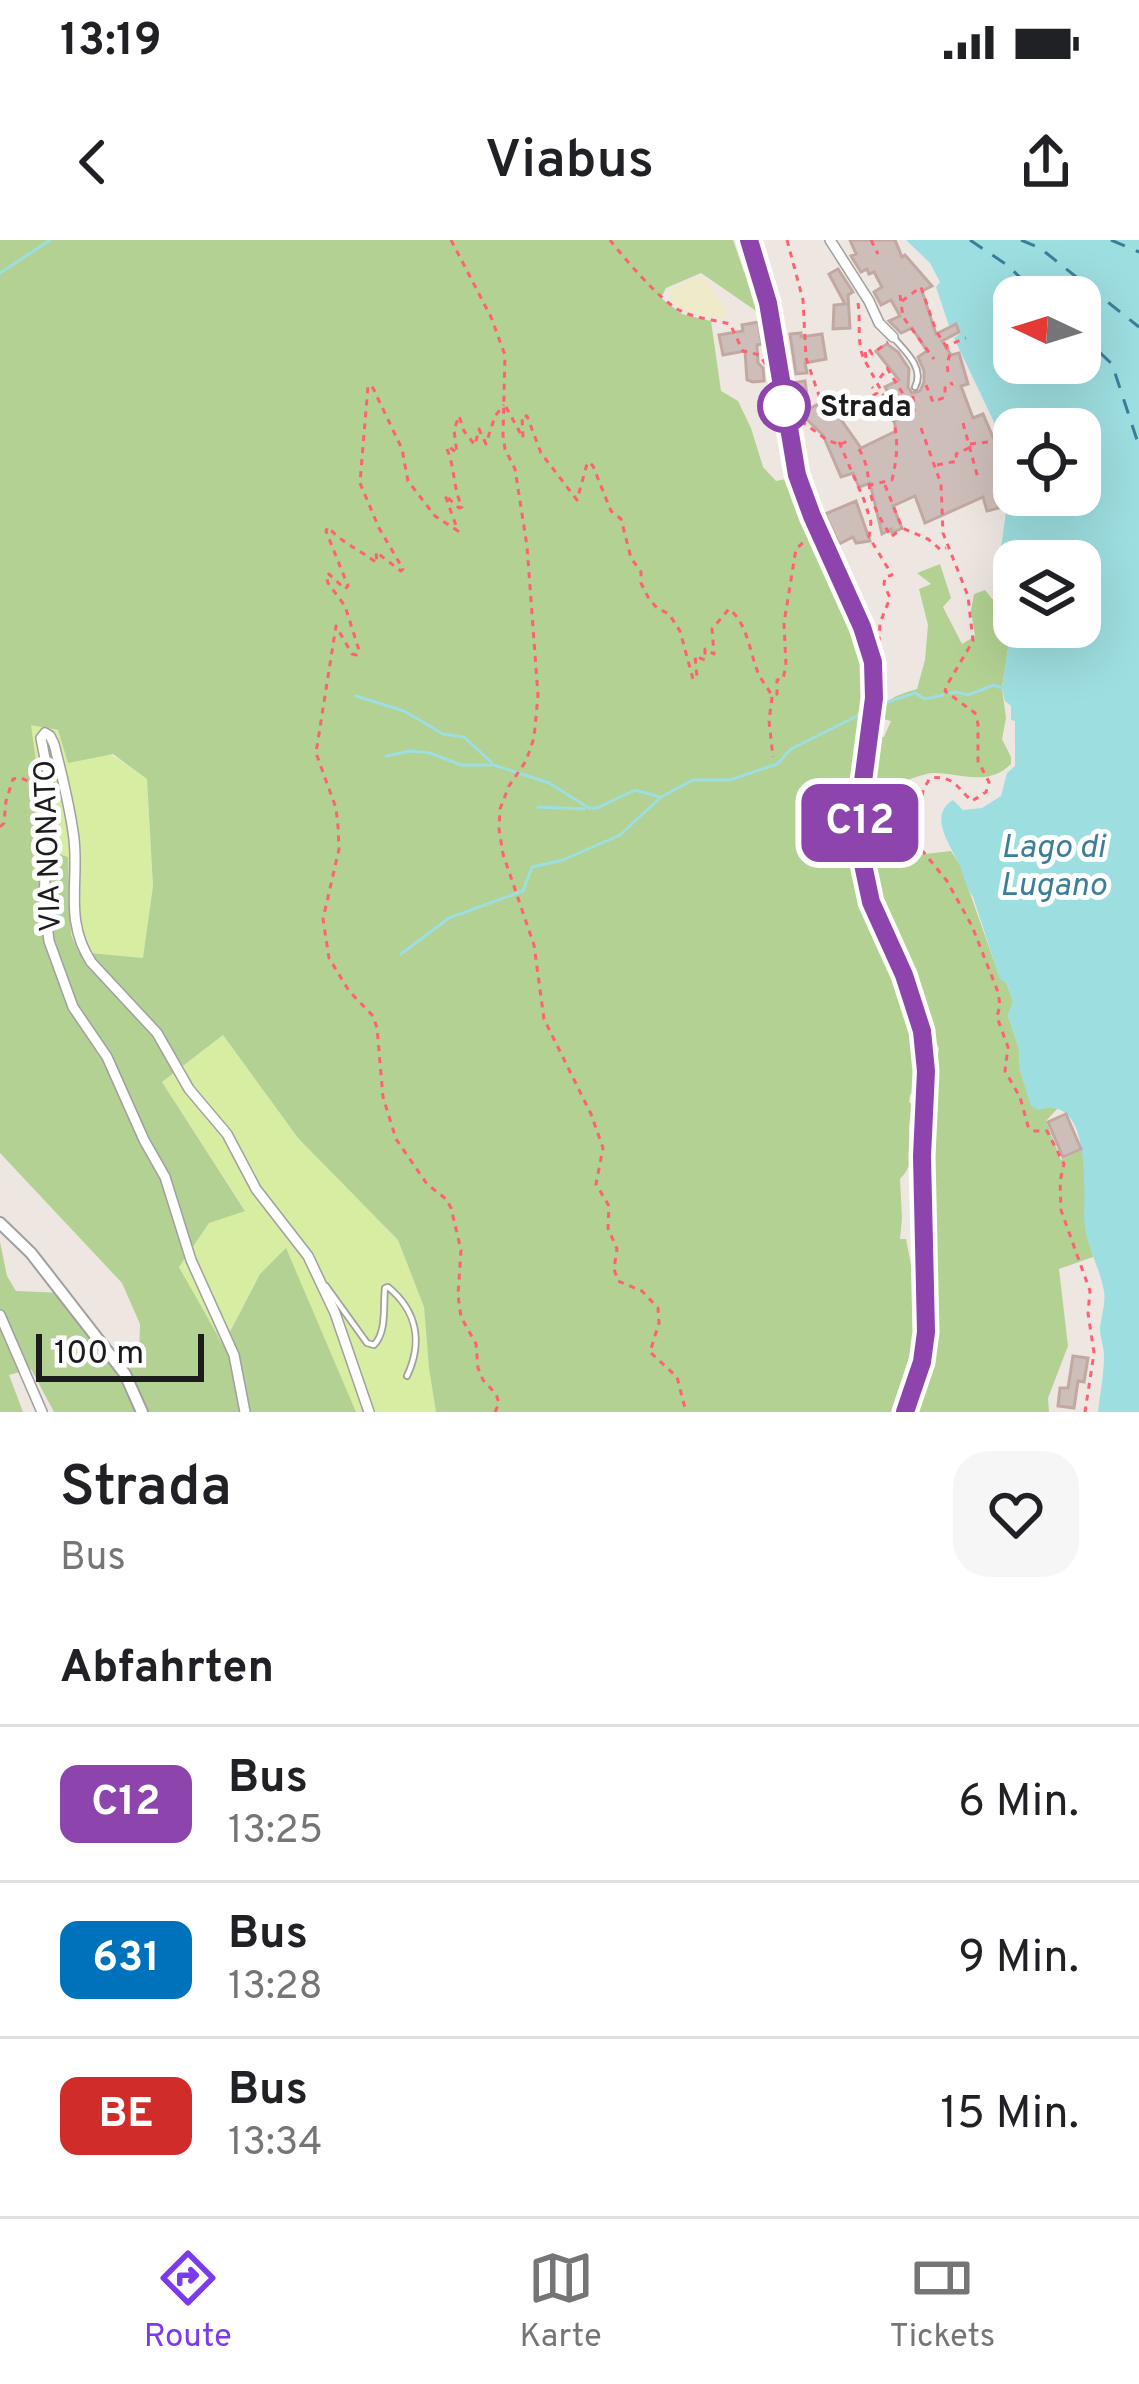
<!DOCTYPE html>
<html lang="de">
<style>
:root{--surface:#fff;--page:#f6f6f6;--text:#202124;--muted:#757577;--line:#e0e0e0;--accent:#7c3aed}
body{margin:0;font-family:Overpass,sans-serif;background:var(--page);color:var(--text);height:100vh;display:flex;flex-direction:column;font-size:45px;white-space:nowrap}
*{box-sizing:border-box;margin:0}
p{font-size:39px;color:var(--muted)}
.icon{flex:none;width:66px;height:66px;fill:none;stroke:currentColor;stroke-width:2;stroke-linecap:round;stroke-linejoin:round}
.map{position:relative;height:1172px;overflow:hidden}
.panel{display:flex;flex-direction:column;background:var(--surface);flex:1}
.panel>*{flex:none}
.badge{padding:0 24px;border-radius:18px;font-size:42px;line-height:78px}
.needle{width:78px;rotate:274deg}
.controls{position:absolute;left:993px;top:36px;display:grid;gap:24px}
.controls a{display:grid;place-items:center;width:108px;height:108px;border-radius:24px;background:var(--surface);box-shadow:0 12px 48px #0002;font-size:60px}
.scale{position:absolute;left:36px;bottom:30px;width:168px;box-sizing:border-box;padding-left:12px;border:6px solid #1c1c1c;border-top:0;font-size:33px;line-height:42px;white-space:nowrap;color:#1c1c1c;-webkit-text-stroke:9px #fff;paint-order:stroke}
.map>.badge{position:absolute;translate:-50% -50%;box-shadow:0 0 0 6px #fff}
h2{padding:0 60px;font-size:45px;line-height:108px}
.round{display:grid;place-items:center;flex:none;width:126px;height:126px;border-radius:36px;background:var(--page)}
.overview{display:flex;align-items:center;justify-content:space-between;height:204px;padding:0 60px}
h1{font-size:57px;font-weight:600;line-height:90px}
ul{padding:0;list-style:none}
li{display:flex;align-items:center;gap:36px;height:156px;padding:0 60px;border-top:3px solid var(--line)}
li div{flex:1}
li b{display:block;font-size:45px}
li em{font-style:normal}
li .badge{min-width:132px;font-weight:700;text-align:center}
.status{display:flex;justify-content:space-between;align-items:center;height:84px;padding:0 60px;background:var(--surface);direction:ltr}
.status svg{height:33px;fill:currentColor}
header{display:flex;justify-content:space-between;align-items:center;height:156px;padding:0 60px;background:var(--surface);font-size:54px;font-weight:600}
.tab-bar{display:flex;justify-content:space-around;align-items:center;height:168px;border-top:3px solid var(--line);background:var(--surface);font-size:33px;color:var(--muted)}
.tab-bar a{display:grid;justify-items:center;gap:6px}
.tab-bar .selected{color:var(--accent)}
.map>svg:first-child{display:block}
.farmland{fill:#efeaca}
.grass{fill:#d6eda2}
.forest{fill:#b2d192;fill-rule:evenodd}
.water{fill:#9ddee0;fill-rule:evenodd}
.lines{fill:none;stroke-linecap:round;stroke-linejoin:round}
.stream{stroke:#9ddee0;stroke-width:3}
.ferry{stroke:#3c7e99;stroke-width:3;stroke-dasharray:15 12;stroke-linecap:butt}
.building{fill:#cebeba;stroke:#c1a9a2;stroke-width:3}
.secondary-tunnel{stroke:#c4beba;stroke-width:12;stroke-dasharray:12 6;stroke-linecap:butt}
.service-casing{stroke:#a0a0a0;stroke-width:8}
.minor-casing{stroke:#a0a0a0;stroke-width:12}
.tertiary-casing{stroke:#a0a0a0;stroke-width:14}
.secondary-casing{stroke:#766a00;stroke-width:15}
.path{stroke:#ff6172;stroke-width:3;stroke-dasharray:6 6;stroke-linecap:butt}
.service{stroke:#fff;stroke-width:4.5}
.minor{stroke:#fff;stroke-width:9}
.tertiary{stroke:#fff;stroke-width:10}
.secondary{stroke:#fef1af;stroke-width:12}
.line-casing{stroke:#fff;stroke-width:27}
.line{stroke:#8e44ad;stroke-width:18}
.stop-dot{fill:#fff;stroke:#8e44ad;stroke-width:6}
.labels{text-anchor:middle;stroke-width:10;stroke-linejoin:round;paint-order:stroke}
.stop-label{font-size:30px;font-weight:bold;fill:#1c1c1c;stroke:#fff;text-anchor:start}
.street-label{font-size:30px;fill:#1c1c1c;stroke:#fff}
.water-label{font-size:33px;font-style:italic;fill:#3c7e99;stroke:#fff}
</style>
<div class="status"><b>13:19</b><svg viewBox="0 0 49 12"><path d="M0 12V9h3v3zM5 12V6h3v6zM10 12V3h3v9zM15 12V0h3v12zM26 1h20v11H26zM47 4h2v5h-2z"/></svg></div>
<header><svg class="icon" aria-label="back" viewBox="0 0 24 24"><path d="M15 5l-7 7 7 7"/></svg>Viabus<svg class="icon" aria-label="share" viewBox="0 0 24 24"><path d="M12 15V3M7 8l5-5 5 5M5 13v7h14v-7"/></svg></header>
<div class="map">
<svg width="1139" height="1172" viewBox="0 0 1139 1172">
<rect width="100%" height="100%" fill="#eee7e1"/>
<!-- farmland -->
<path class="farmland" d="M702,36L718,57L729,75L721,79L683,71L673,63L669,50Z"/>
<!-- grass -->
<g class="grass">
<path d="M30,484C75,493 111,512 147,539L153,646L144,718L78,712L71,695L68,617L37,606L41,558Z"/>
<path d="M223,795L298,898L398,1000L424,1067L429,1128L436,1172H356L286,1009L260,1034L222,1106L179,1026L209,983L245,970L162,842Z"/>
</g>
<!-- forest -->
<path class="forest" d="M0,0H733L744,32L753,33L762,75L701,33L666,48L661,58L682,74L711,81L721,151L738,161L751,188L763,227L776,241L791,238L803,279L858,397L866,442L861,495L884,497L891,481L880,478C884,457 899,455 917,449L925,420L928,385L919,349L931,344L917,333L940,324L951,358L943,367L962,404L975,396L971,370L974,354L985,350L992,359L1002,360L1013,376L1002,448L1006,478L1002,499L1011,517V524C987,548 960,532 932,533C923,534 911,539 902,542L891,570L917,615L951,611L960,625L1000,738L1007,744L1013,762L1008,776L1019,808L1020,830L1031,865L1058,868L1046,881L1061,920L1084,909C1086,946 1084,981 1093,1017L1059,1029L1068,1106L1048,1158L1049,1172H918L934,1126L930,915L934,841L939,808C928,790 927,771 919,751C908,720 891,690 877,660L863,665L906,777L913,778L917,813L914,850L910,855L909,862L913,865C912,868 909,885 909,887C909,909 916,923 900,939L902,979L900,999H906L914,1040L913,1105L891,1172H436L429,1128L424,1067L398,1000L298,898L223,795L162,842L245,971L209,983L179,1027L223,1105L260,1034L286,1008L356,1172H54L31,1129L9,1135L23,1172H0V1002L7,1036L16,1051L63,1053L126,1133L139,1119L140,1084L122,1043L0,913ZM31,485L58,490L68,523L113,514L147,539L153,646L143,718L79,712L71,695L68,617L37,606L41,558Z"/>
<!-- water -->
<path class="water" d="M906,0H1139V1172H1098C1100,1154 1104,1134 1104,1116C1104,1107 1100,1098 1100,1089C1101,1076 1106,1064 1104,1051C1100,1027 1085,1004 1084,979C1084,950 1092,853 1039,870L1031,866L1020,830L1019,808L1008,776L1013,762L1007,744L1000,739L973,657C967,648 965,640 961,629C953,607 926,577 953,560L963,570L982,568L1001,556L1007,533L1015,526V481L1011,480V466L1005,461L1002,448L1013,376L1000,316L1007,264L1005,234L994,182L954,98L961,93L956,83L949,86L936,47L940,42L930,23ZM1014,57H1080V123H1014ZM1014,189H1080V255H1014ZM1014,321H1080V387H1014Z"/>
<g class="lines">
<!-- stream -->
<g class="stream">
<path d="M0,33L50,0"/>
<path d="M950,453L956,452L968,455L994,445L1002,448"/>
<path d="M356,456L404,471L443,494L464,497L491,522"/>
<path d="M876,466L915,453L925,459L943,455"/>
<path d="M386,516L410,511L430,513L461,525H494L549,543L589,568H597L635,550L660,557"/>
<path d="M538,567L584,569"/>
<path d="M401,714L449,678L523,651L532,627L563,620L620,595L661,557L693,540H730L777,524L791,509L867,471"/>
</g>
<!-- ferry -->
<g class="ferry">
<path d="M970,0L1007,25L1041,57"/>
<path d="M1021,0L1040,8L1139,87"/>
<path d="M1111,0L1139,12"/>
<path d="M1080,94L1112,124L1139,206"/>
</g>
</g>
<!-- building -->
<g class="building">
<path d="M850,0H895L902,17L905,15L932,46L922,51L936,94L956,84L959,92L942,101L951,115L959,113L968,144L961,146L973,178L983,174L995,202L1004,244L996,239L1000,256L996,257L999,268L987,271L983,257L925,283L915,256L893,266L902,288L892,293L891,289L882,294L870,243L859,247L853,233L841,237L823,195L801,174H798L792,143L805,141L809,169L820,163L823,168L830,164L861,208L896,191L890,157L885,147L899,140L876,111L887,104L898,112L909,129L908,147L912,153L920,151L924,142V131L918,117L927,111L912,88L901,93L889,81L900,76L891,60L881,65L874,52L882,47L874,32L869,34L867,29L861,32L851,16L856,14Z"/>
<path d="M838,29L853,52L848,55L850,88L833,89L834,65L845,64L829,34Z"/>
<path d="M758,82L762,104L757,105L758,123L763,128L764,141L753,142L747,140L745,111L723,115L719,95L743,91L742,85Z"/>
<path d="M801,93V97L822,94L826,119L805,123L807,133L796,134L790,94Z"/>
<path d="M856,261L870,301L856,303L853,297L839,304L825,274Z"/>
<path d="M1066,874L1081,909L1063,917L1048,882Z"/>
<path d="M1073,1116L1088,1118L1084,1142L1078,1141L1074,1168L1058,1166L1060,1148H1068Z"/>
</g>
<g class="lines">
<!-- secondary-tunnel -->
<path class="secondary-tunnel" d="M870,496L862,549L860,593L871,661"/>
<defs>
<g id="service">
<path d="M893,97C905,111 925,128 915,147"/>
<path d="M326,1046L367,1103L374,1105C387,1092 383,1066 385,1048L388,1047C417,1071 423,1102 407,1136"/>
</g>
<g id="minor">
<path d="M830,0L869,61L879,83L893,97"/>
<path d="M0,1075L42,1172"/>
<path d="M245,1172L234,1115L191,1020L165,937L144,900L107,817L73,767L49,701L44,661L49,539L41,498L45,493L50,496L54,504C62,535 70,567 74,599C79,644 64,680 91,722L157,793L189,849L227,894L256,949L308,1016L335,1073L369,1172"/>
</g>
<path id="tertiary" d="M0,983L31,1013L125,1134L142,1172"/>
<g id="secondary">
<path d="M749,0L768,63L797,235L812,276L862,387L870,411L875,445L870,496"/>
<path d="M871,661L913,757L922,791L926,831L922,916L926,1092L922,1122L905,1172"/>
</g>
</defs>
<!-- service casing -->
<use href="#service" class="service-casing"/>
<!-- minor casing -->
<use href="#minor" class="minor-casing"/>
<!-- tertiary casing -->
<use href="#tertiary" class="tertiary-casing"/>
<!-- secondary casing -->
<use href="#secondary" class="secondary-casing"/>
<!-- path -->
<g class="path">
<path d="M451,0L491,77L505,115L503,195L505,209L515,229L527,306L538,455L534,498L526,521L509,546L500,569L499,589L503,614L534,705L544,779L591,874L603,908L596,944L609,966L608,988L617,1009L614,1029L618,1041L642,1051L658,1068L659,1083L650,1112L677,1137L686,1172"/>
<path d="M610,0C624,18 661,62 681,71C695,78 715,80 730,84L743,111L760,115L767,127"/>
<path d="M787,0L803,60L806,118L823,167"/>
<path d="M871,0L878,14"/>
<path d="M900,55L903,77L934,119"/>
<path d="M902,61L921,47L936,91L946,106"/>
<path d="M858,63C861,81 856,105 865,121C889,165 905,187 892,240L870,245"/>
<path d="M866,118L865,111L869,109L872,114L888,102"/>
<path d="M948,132L947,124L950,114L946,106L966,98"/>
<path d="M880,138L887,128L913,170"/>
<path d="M926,145L933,162L945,157V148L952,145L951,142"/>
<path d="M913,156L914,172"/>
<path d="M506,167L523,198L522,176H527L541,213L577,260L587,224L589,222L593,226L611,271L621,279L631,318L641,332V343L649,359L657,368L669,374L680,391L693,439L697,437L695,416L705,420V409L714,414L712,389L729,369C746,382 749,407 756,427C759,437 766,446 772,455L777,454V440L783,439L786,425L784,383L796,309L809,297"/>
<path d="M863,172L859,165L877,153L872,147"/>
<path d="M801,181L827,200L838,204"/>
<path d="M963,183L978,238"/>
<path d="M921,188L941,244L943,293L968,356L973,401L947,445L945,451L975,473L978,484V521L989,542L986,552L972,561C957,548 954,535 930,538L923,550L919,586L921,609L947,641L972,686L998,752L1000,765L997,777L1008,807L1005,831L1020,857L1028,886L1033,891H1047L1064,924L1060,941L1061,970L1090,1051L1088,1073L1094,1113L1085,1172"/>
<path d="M839,202L864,260L871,282L869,297L892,335L885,337L884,344L890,358L880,383L879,401"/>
<path d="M841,204L852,199"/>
<path d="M970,204L998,201"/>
<path d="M859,209C871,230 866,238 872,259C876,273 884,284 891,297L902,288"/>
<path d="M937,225L957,221L956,214L969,208"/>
<path d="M885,245L902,288L928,299L941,310L946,308"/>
<path d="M772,457L769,481L773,517"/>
<path d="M0,587L4,583L6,561L13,539L21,538L28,541L30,535L37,541L36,536L40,535"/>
<path d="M495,1172L499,1163L496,1154L483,1140L478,1128L476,1104L461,1077L458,1055L461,1010L451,968L446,959L427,944L396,899L383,857L377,788L373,776L349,751L329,718L323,679L339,609L338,586L336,568L316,513L336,386L352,414L357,415L359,410L345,366L328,343L326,335L329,334L345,349L348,346L326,291L328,287C343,304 359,309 377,323L376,312L401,331L403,329L379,288L360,243L368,146H372L402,209L408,241L435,276L458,291L445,255L459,268L462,267C453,248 455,228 447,209L448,206L457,213L454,190L459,176L464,191L475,205L479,189L486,204L495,176L504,165"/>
</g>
<!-- service -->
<use href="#service" class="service"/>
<!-- minor -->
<use href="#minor" class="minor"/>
<!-- tertiary -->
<use href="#tertiary" class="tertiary"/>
<!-- secondary -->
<use href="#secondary" class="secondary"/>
</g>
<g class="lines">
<defs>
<path id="line" d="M749,0L768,63L797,235L812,276L862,387L873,422L874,458L862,549L861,615L871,662L904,735L922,791L926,831L922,916L926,1092L922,1122L905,1172"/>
</defs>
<!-- line casing -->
<use href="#line" class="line-casing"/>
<!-- line -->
<use href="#line" class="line"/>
</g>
<!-- markers -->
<circle class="stop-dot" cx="784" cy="166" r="24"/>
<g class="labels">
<!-- stop labels -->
<g class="stop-label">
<text x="820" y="176">Strada</text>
</g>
<!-- street labels -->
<g class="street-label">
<text transform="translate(47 606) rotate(-92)" y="10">VIA NONATO</text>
</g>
<!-- water labels -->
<g class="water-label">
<text x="1053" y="617">Lago di<tspan x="1053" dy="38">Lugano</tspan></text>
</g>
</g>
</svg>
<div class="controls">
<a><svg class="needle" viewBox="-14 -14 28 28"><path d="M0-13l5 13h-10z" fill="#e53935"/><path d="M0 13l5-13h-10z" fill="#757577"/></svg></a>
<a><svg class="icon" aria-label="locate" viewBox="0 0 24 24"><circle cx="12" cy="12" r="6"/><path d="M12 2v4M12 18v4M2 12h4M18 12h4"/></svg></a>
<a><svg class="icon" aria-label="layers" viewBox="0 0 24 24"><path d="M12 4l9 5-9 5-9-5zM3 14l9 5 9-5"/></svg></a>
</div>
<div class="scale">100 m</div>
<b class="badge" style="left:860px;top:583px;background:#8e44ad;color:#fff">C12</b>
</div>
<section class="panel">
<div class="overview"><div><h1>Strada</h1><p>Bus</p></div><a class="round"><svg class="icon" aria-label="heart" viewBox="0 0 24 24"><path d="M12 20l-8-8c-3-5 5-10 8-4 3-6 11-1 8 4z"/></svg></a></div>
<h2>Abfahrten</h2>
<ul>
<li><span class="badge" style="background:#8e44ad;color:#fff">C12</span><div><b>Bus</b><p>13:25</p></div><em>6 Min.</em></li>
<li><span class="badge" style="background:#0072bc;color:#fff">631</span><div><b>Bus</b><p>13:28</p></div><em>9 Min.</em></li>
<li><span class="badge" style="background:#d02c29;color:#fff">BE</span><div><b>Bus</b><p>13:34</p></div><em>15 Min.</em></li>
</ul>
</section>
<nav class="tab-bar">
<a class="selected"><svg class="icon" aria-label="directions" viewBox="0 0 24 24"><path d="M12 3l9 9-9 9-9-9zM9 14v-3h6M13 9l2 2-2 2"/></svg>Route</a>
<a><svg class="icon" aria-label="map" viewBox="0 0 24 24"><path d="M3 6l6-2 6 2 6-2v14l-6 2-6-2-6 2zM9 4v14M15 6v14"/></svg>Karte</a>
<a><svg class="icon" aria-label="tickets" viewBox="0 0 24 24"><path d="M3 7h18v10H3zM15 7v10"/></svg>Tickets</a>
</nav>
